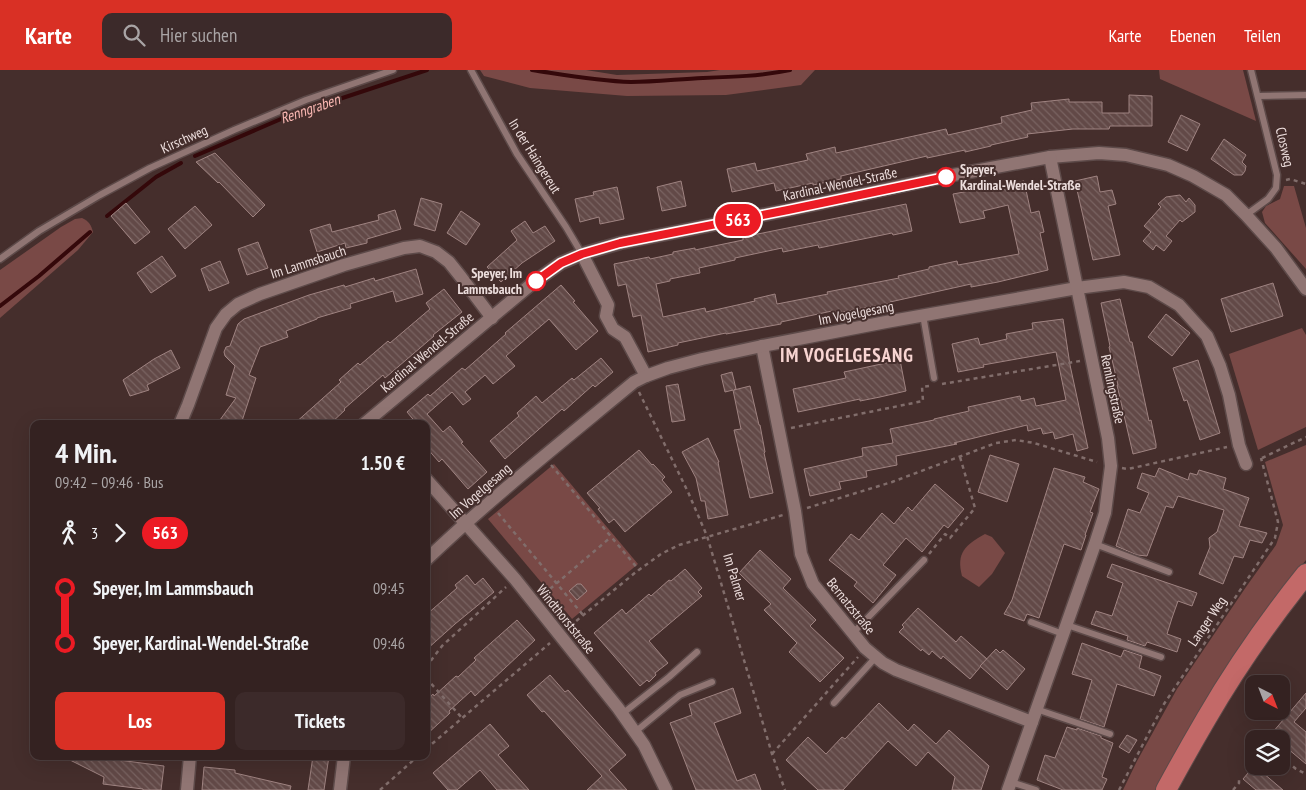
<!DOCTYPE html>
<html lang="de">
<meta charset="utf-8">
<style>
:root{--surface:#342221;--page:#3c2a2a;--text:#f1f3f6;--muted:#a9a4a5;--line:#4e3f3f;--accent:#d93025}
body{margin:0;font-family:"PT Sans Narrow",sans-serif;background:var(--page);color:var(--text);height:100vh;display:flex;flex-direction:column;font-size:19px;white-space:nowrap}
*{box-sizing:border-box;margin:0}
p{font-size:16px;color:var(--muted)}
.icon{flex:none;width:28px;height:28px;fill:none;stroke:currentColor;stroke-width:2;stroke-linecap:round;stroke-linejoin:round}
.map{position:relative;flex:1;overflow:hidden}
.drawer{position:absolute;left:30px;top:350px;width:400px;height:340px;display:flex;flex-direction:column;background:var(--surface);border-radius:10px;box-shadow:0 5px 20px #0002,0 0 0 1px var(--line)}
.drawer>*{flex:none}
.badge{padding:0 10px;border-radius:16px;font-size:18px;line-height:32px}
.needle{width:32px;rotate:138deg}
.controls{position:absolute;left:1245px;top:605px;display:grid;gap:10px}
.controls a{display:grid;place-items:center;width:45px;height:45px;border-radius:10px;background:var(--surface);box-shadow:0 5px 20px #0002,0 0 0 1px var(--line);font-size:25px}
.map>.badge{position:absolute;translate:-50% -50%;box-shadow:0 0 0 2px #fff}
.legs{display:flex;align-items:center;gap:8px;height:55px;padding:0 25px;font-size:16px}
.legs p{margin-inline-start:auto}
.summary{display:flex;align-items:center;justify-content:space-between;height:85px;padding:0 25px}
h1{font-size:28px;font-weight:800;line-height:38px}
.button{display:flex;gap:10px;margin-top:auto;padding:10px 25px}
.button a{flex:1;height:58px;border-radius:10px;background:var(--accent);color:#fff;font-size:20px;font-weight:800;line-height:58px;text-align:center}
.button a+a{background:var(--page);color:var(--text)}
ul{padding:0 25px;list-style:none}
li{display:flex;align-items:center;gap:18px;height:55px;font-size:19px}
li i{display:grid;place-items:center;width:8px;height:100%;margin:0 6px;background:currentColor}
li i::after{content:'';width:12px;height:12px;margin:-6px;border:4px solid;border-radius:50%;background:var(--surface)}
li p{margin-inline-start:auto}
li:first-child i{background:linear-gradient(#0000 50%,currentColor 0)}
li:last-child i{background:linear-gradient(currentColor 50%,#0000 0)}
header{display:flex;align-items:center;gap:30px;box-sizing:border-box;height:70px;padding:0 25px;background:var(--accent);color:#fff}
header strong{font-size:24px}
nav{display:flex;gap:28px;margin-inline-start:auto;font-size:18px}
.search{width:350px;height:45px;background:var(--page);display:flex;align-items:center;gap:12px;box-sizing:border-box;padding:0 18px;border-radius:10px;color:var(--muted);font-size:19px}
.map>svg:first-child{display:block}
.green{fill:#794946}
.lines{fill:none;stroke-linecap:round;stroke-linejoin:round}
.stream{stroke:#34080a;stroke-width:4}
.building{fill:url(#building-back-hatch);stroke:#9f8381}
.lane-casing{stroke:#5d4a49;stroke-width:9}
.street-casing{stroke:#5d4a49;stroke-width:15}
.primary-casing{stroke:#5d4a49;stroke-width:22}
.path{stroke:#816d6b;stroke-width:2.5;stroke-dasharray:4 4;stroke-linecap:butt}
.lane{stroke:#907573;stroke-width:6}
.street{stroke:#907573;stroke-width:12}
.primary{stroke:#c36968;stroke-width:20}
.line-1-casing{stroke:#fff;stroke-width:11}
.line-1{stroke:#ec1b24;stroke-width:8}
.stop-1-dot{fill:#fff;stroke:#ec1b24;stroke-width:2.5}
.labels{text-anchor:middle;stroke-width:4;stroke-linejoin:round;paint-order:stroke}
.street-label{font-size:14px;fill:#eddedd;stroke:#452e2c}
.stop-label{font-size:14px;font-weight:bold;fill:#eddedd;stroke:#452e2c;text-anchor:start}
.water-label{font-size:15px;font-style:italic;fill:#fbb8b3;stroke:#452e2c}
.district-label{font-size:19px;font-weight:bold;letter-spacing:1px;fill:#f8d5d2;stroke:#452e2c}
</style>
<header>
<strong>Karte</strong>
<div class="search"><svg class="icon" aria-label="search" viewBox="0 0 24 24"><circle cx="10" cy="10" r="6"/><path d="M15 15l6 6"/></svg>Hier suchen</div>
<nav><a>Karte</a><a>Ebenen</a><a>Teilen</a></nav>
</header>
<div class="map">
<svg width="1306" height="720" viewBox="0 0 1306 720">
<defs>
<pattern id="building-back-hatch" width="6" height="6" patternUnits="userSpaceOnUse" patternTransform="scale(1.25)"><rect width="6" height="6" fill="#624947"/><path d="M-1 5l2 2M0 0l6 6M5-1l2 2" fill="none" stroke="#796361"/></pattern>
</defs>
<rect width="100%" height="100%" fill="#452e2c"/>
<!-- green -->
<g class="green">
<path d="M480,0H586L617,5L707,2L720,0H815L801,15L726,25L627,26L530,18L484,6Z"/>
<path d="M1159,0H1243L1256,51L1160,9Z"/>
<path d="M1284,116H1294L1306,158V199L1265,153L1262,142L1266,136L1280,129Z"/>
<path d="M82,148C89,151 91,155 93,162L78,180L0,248V200L61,157L75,149Z"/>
<path d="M1302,258L1306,265V357L1258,380L1229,284Z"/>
<path d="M1306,375V490L1292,507C1244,576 1193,644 1156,720H1123L1137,691L1177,619L1246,517L1276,475L1283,455L1265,392Z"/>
<path d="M554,394L638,494L572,549L488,449Z"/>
<path d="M985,464L992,467L1005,483L992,504L979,517L962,506C956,483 965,475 985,464Z"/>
</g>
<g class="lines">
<!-- stream -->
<g class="stream">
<path d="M532,0C565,5 597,11 631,12C655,12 679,9 703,8C732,7 761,6 790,0"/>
<path d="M195,86L288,46L427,0"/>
<path d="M107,146L156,107L181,93"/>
<path d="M0,236L39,206L90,162"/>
</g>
</g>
<!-- building -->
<g class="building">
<path d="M1129,25L1152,26V56H1110L1109,59H1073L1027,64L1028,67L991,75V76L965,82V80L927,88V86L875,98L841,106V109L813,115V113L776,121L774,113L732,122L727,99L755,93L757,101L808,90L806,84L835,77L836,83L946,59L948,65L1002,53L1001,47L1032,40L1031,33L1069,29V32H1102V43H1129Z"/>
<path d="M1181,45L1200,54L1187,81L1168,72Z"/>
<path d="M1224,69L1246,85L1242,92L1246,96L1245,101L1242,105H1234L1211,89Z"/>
<path d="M215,83L265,135L253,147L219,112L218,113L196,92Z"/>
<path d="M1097,106L1100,122L1112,120L1116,134L1108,136L1120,185L1093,190L1075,111Z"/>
<path d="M681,111L686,136L662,141L657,117Z"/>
<path d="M1024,111L1031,143L1039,141L1044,162L1040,163L1048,200L998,212L971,217V214L890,232V233L832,244V241L781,252V254L726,264V263L678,273V275L648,282L641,245L633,247L626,214L618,216L614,194L649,187L650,189L673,184V182L695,178V180L743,170V167L906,134L912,161L893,165L892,163L819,178L818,175L783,182L782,178L735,188V190L699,198L700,203L670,209V211L656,214L663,247L705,238L706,242L755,231L754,229L775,224L777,234L828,224L827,222L899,208L898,206L929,199V197L957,191L958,195L1019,184L1008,135L983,141L985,148L960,153L953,124Z"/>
<path d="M617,117L624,149L600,154L599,147L580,152L575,129L594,125L593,122Z"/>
<path d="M1180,125L1186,132L1189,128L1195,135V142L1182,152L1180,150L1166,166L1172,171L1164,181L1156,175L1153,180L1143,171L1151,162L1144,156L1161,137L1158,134L1166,127Z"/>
<path d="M421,128L442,134L435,161L414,155Z"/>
<path d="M126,133L150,162L135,174L111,146Z"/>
<path d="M195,136L212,155L185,179L168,159Z"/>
<path d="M395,140L401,159L367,169V173L346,178L345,173L317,182L310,160L330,154L332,162L379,150L378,145Z"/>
<path d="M461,141L480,154L466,175L447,163Z"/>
<path d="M525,151L533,163L545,156L555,171L522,193L501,212L487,197L517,170L511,161Z"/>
<path d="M258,172L268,198L247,205L238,179Z"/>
<path d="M162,186L176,206L151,223L137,203Z"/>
<path d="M220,191L229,213L209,221L201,199Z"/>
<path d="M416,199L423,224L396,232L393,221L350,234L351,238L317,248V249L286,261L288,267L260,277L249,305L256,308L241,354H217L236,328L226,325L235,296L225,286L224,282L226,277L230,276L238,254L244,249L309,225L344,215L345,217L374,208L375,211Z"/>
<path d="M1273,213L1283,246L1231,262L1221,229Z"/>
<path d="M561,215L575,231L573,232L598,261L576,280L549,249L506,286L515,296L493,314L485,305L465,322L471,329L463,335L452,322L427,344L443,362L450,356L463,372L461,373L487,402L468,419L442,389L439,392L426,377V354H417L407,342L428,324L430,326L462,298L465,300L506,264L505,263Z"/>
<path d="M444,219L462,242L433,265L434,266L385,308L383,305L344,339L345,340L330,354H294L341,312L339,310L358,293L360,295L388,271L390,273L430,239L426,233Z"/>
<path d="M1120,229L1130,272H1132L1149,351L1151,350L1156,374V378L1133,384L1117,315H1118L1109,277L1110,276L1101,233Z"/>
<path d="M1166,244L1190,263L1172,286L1148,267Z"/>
<path d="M1063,249L1070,295L1088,378L1077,381L1073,364L1055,369L1053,362L1043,364L1041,358L1028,361L1027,355L954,373L957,374L896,386L897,395L866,401L867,407L839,412L841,419L810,426L804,399L863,386L862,378L893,373L890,359L934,350V349L969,341L968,337L1020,326L1021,331L1034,328L1036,336L1066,330L1056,282L983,295L984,297L958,302L952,274L978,268L980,275L1007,269L1006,264L1033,259L1032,253Z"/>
<path d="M171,280L180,298L147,315L149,320L130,326L123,310L154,289Z"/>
<path d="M601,288L613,302L595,317L593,315L564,341L562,339L505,389L490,371L519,346L517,343L536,326L542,333L572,308L574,310Z"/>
<path d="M900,290L906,321L880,327L860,331V329L798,342L793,319L846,308L844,302Z"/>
<path d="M1198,290L1220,363L1200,370L1187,330L1184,331L1173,298Z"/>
<path d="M732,302L736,319L734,320L750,316L759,355H760L765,382L764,383L773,423L750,428L734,360L741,359L733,320L725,322L721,305Z"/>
<path d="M678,314L685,350L672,352L666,316Z"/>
<path d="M708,368L719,392H718L728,445L708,449L705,431H701L696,408L682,382Z"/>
<path d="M639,380L652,395L653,394L665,407L662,410L672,422L625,462L614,449L609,453L598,439L600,438L587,423Z"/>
<path d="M990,385L1019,394L1007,432L978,422Z"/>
<path d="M1054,398L1085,407L1083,412L1099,419L1090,442L1093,443L1085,465H1086L1081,480L1064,474L1039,548L1027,544L1024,551L1004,544L1012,530Z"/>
<path d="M1159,398L1188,410L1190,403L1197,405L1199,400L1226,408L1223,419L1249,428L1239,456L1267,463L1262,473L1250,470L1243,488L1234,486L1223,514L1199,504L1210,477L1209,468L1217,462L1224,440L1178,426L1173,438L1166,436L1147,486L1137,485L1116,476L1128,439L1140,443L1149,423L1137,418L1142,403L1155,407Z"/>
<path d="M935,414L964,439L948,458L944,455L922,482L906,468L883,495L896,505L873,533L854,516L857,512L829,490L851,464L859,470L882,443L894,454L908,437L912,441Z"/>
<path d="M760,480L791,509L783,518L816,550L810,556L844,588L820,612L789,582L797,573L764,540L771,534L739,503Z"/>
<path d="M1112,494L1197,523L1192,536L1178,531L1172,548L1167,564L1181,569L1177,582L1147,572L1145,576L1127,570L1128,566L1091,554L1096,541L1112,546L1123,513L1107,507Z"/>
<path d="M685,499L702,518L698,522L702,526L649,571L668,593L655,603L656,605L649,612L647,610L640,616L594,563L622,539L626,544L649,524L651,526L669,510L671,511Z"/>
<path d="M467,505L475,515L483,508L494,522L455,554L426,580V545L457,518L455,515Z"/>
<path d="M577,514H581L587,521L577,530L569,521Z"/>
<path d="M918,538L956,572L961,566L987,589L970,609L943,586L941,589L932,581L929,585L922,579L921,581L899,562L904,557L902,555Z"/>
<path d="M517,550L535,570L475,626L471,621L449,641L450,643L426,665V630L433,624L434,626L456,606L458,607L476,590L474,588Z"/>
<path d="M1082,573L1121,587L1124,580L1142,586L1139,598L1161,606L1154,626L1117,614L1104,657L1080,649L1092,610L1072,604Z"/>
<path d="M996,579L1000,583L1003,580L1025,599L1007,620L980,596Z"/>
<path d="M550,605L565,622L568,620L626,685L609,700L627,720H587L602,706L544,641L542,642L527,625Z"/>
<path d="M733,618L741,643L714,653L737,711L755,704L761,720H696L670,653L692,645L689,634Z"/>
<path d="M1306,623V638L1294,652L1306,662V694L1281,673V669H1267Z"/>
<path d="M879,633L908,661L914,654L936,674L949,660L989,696L981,720H952L955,707L928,682L916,696L888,671L843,720H818L786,690L808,667L826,684L842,667L845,669Z"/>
<path d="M490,654L509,676L498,685L529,720H497L480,700L457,720H448L433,703Z"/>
<path d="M1067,657L1077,660V658L1101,666V668L1113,673L1102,707L1107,709L1102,720H1063L1037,710L1045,685L1055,688Z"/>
<path d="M1127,665L1137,670L1129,683L1119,677Z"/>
<path d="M62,686H97L96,687L164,696L161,720H143V719L103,714L104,707Z"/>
<path d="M313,686H329L324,720H308Z"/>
<path d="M1254,696H1271L1263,703L1283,720H1256L1243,709Z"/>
<path d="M204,697L235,700V703L291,716L290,720H202Z"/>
</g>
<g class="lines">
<defs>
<g id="lane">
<path d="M471,0L517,84L566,157L582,184"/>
<path d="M1258,26L1306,25"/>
<path d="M1246,145L1268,129L1276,118L1277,105L1251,0"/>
<path d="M0,189L39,161L100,125L150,98L234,60L306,30L393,0"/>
<path d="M923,245L934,308"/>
<path d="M1095,474L1169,502"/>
<path d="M1031,552L1063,564"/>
<path d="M1067,555L1161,587"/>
<path d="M853,563L924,490"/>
<path d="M834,633L876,587"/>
<path d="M1036,639L1110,664"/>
<path d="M622,644L669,607L697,582"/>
<path d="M635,662L680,625L712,612"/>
<path d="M1011,712L1036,720"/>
</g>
<g id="street">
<path d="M582,184L608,235L606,246L613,259L625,267L646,306"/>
<path d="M762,276L795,441L801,484L813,514L865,578L883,593L896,600L1032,652"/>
<path d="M180,354L188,335L216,258L226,244L238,234L260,224L344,195L404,178L420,176L436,182L449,192L461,207L492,248"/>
<path d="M364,354L534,212L561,193L582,184L620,173L788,140L948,106L1050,87L1099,83L1126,85L1168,95L1193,106L1226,125L1246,145L1276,178L1306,219"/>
<path d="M426,409L515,509L618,638L644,675L666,720"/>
<path d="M426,490C492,427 564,370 634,312L646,306L668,298L702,289L762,276L886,252L1077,218L1124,212L1149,217L1179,235L1207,266L1220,296L1229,325L1239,375L1246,394"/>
<path d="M187,720L190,686"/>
<path d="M340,720L344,686"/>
<path d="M1008,720L1095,474L1105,443L1111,396L1108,368L1050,87"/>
</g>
<path id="primary" d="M1166,720C1179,696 1192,673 1206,649C1235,599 1269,550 1306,504"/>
</defs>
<!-- lane casing -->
<use href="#lane" class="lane-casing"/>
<!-- street casing -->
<use href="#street" class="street-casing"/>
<!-- primary casing -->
<use href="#primary" class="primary-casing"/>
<!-- path -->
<g class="path">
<path d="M1286,110L1290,109L1306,114"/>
<path d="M942,314L1080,291"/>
<path d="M639,322L688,422L707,466L772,684L785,720"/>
<path d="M791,358L923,331L922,317L929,316"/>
<path d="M1262,388L1306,367"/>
<path d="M551,395L639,500"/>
<path d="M1122,398L1128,399L1227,377"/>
<path d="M807,438L892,412L996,373L1016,370L1034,373L1097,392"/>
<path d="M498,443L583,545"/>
<path d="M929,484L945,464L950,468L975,438L960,387"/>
<path d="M544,524L611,467"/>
<path d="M570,556L636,502L661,484L679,475L783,445"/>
<path d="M426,597L442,576L506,517"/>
<path d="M426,608L462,648"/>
<path d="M426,679L550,573"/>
<path d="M772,684L858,587"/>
<path d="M1281,686L1296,699L1306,704"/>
<path d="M380,720L418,686"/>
<path d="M1119,720L1164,634L1275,468L1278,452L1261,388"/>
<path d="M1233,720L1239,713V707"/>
</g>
<!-- lane -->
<use href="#lane" class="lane"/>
<!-- street -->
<use href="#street" class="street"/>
<!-- primary -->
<use href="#primary" class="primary"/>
</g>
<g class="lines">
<defs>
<path id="line-1" d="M536,211L561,193L582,184L620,173L788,140L946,107"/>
</defs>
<!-- line-1 casing -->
<use href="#line-1" class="line-1-casing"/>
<!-- line-1 -->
<use href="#line-1" class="line-1"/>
</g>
<!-- markers -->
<g class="stop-1-dot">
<circle cx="946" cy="107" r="9"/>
<circle cx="536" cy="211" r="9"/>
</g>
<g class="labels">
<!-- street labels -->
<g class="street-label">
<text transform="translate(184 69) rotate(-24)" y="5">Kirschweg</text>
<text transform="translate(1285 77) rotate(77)" y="5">Closweg</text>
<text transform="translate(535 86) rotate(58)" y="5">In der Haingereut</text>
<text transform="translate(840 114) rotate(-12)" y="5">Kardinal-Wendel-Straße</text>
<text transform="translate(308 192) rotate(-18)" y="5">Im Lammsbauch</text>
<text transform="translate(856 243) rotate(-11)" y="5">Im Vogelgesang</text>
<text transform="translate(427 282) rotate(-40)" y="5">Kardinal-Wendel-Straße</text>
<text transform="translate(1113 319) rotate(78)" y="5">Remlingstraße</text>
<text transform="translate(480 421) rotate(-41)" y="5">Im Vogelgesang</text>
<text transform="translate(735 507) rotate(73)" y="5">Im Palmer</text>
<text transform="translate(851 536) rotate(51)" y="5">Bernatzstraße</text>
<text transform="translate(566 549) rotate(51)" y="5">Windthorststraße</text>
<text transform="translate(1207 551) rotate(-56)" y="5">Langer Weg</text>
</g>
<!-- stop labels -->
<g class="stop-label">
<text x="960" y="104">Speyer,<tspan x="960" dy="16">Kardinal-Wendel-Straße</tspan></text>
<text x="522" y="208" text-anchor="end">Speyer, Im<tspan x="522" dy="16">Lammsbauch</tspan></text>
</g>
<!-- water labels -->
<g class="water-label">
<text transform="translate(310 39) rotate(-19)" y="5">Renngraben</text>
</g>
<!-- district labels -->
<g class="district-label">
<text x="847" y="292">IM VOGELGESANG</text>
</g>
</g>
</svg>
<div class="controls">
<a><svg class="needle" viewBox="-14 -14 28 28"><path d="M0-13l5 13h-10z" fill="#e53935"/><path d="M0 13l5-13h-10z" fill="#a9a4a5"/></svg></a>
<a><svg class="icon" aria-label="layers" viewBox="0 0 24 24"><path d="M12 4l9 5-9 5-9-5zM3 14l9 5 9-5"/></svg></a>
</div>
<b class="badge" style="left:738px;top:150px;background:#ec1b24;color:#fff">563</b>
<section class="drawer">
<div class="summary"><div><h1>4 Min.</h1><p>09:42 – 09:46 · Bus</p></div><b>1.50 €</b></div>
<div class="legs"><svg class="icon" aria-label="walk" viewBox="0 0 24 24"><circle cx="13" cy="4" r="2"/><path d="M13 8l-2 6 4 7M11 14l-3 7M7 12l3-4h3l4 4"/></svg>3<svg class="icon" aria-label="forward" viewBox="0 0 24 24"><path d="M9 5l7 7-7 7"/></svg><b class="badge" style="background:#ec1b24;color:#fff">563</b></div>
<ul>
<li><i style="color:#ec1b24"></i><b>Speyer, Im Lammsbauch</b><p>09:45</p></li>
<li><i style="color:#ec1b24"></i><b>Speyer, Kardinal-Wendel-Straße</b><p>09:46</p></li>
</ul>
<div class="button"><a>Los</a><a>Tickets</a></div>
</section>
</div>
